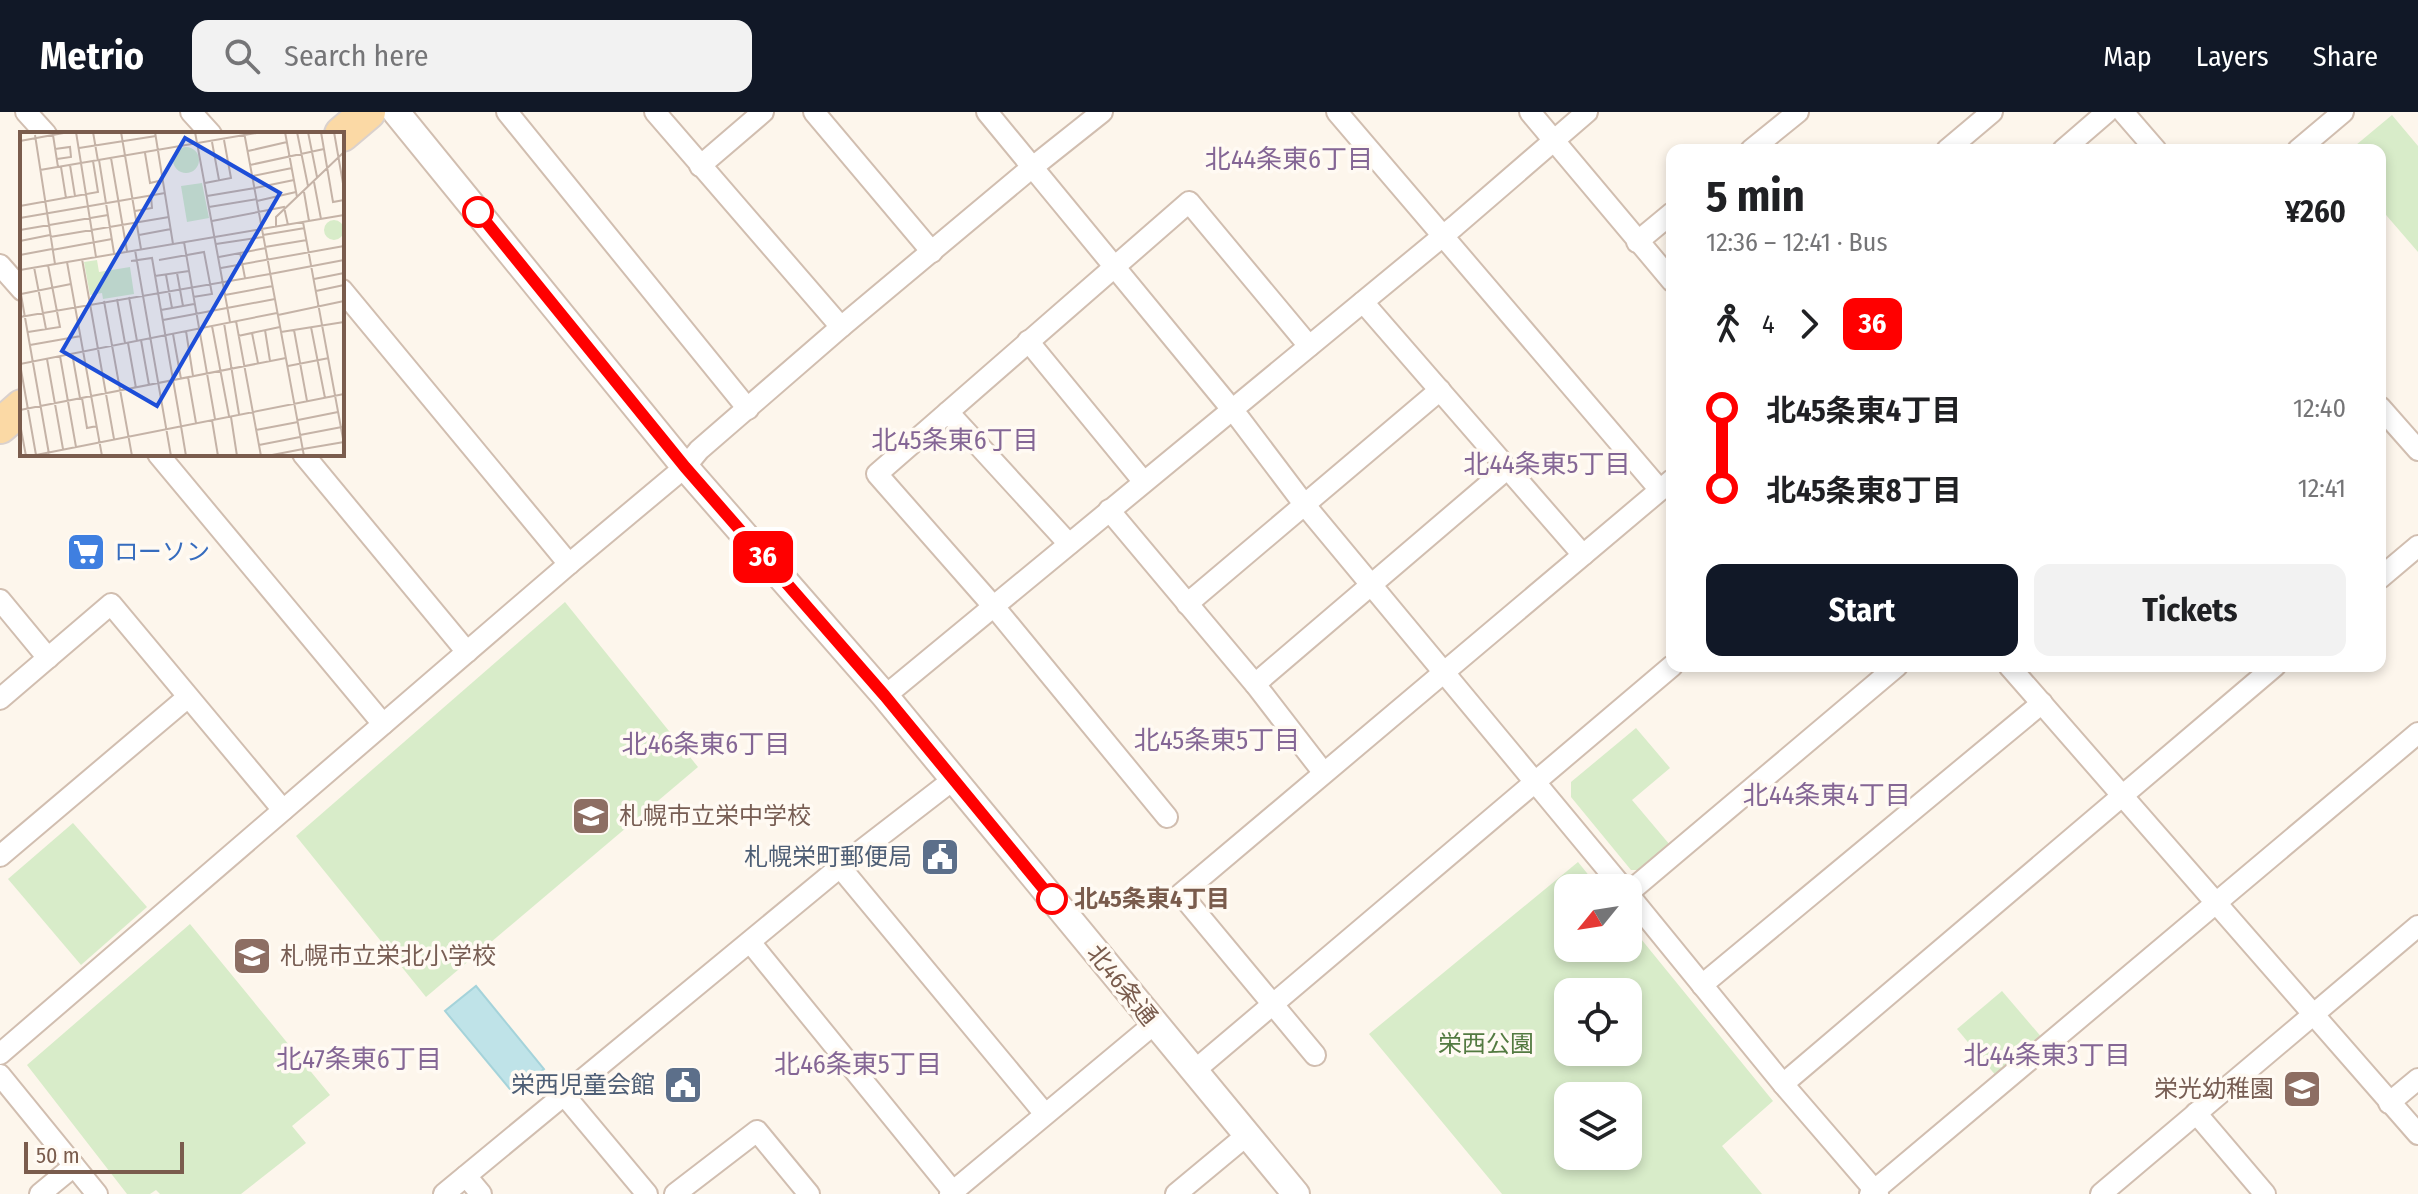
<!DOCTYPE html>
<meta charset="utf-8">
<style>
:root{--surface:#fff;--page:#f2f2f2;--text:#202124;--muted:#757577;--accent:#111827}
body{margin:0;font-family:"Fira Sans Condensed","Noto Sans JP",sans-serif;background:var(--page);color:var(--text);height:100vh;display:flex;flex-direction:column;font-size:30px;white-space:nowrap}
*{box-sizing:border-box;margin:0}
p{font-size:26px;color:var(--muted)}
.icon{flex:none;width:44px;height:44px;fill:none;stroke:currentColor;stroke-width:2;stroke-linecap:round;stroke-linejoin:round}
.map{position:relative;flex:1;overflow:hidden}
.panel{position:absolute;left:1666px;top:32px;width:720px;height:528px;display:flex;flex-direction:column;background:var(--surface);border-radius:16px;box-shadow:0 4px 12px #0003}
.panel>*{flex:none}
.badge{padding:0 16px;border-radius:12px;font-size:28px;line-height:52px}
.needle{width:52px;rotate:240deg}
.fabs{position:absolute;left:1554px;top:762px;display:grid;gap:16px}
.fabs a{display:grid;place-items:center;width:88px;height:88px;border-radius:16px;background:var(--surface);box-shadow:0 4px 12px #0003;font-size:40px}
.scale{position:absolute;left:24px;bottom:20px;width:160px;box-sizing:border-box;padding-left:8px;border:4px solid #7a5c4d;border-top:0;font-size:22px;line-height:28px;white-space:nowrap;color:#7a5c4d;-webkit-text-stroke:6px #fffaf3;paint-order:stroke}
.map>.badge{position:absolute;translate:-50% -50%;box-shadow:0 0 0 4px #fff}
.legs{display:flex;align-items:center;gap:12px;height:88px;padding:0 40px;font-size:26px}
.legs p{margin-inline-start:auto}
.head{display:flex;align-items:center;justify-content:space-between;height:136px;padding:0 40px}
h1{font-size:44px;font-weight:700;line-height:60px}
.action{display:flex;gap:16px;margin-top:auto;padding:16px 40px}
.action a{flex:1;height:92px;border-radius:16px;background:var(--accent);color:#fff;font-size:32px;font-weight:700;line-height:92px;text-align:center}
.action a+a{background:var(--page);color:var(--text)}
ul{padding:0 40px;list-style:none}
li{display:flex;align-items:center;gap:28px;height:80px;font-size:30px}
li i{display:grid;place-items:center;width:12px;height:100%;margin:0 10px;background:currentColor}
li i::after{content:'';width:20px;height:20px;margin:-10px;border:6px solid;border-radius:50%;background:var(--surface)}
li p{margin-inline-start:auto}
li:first-child i{background:linear-gradient(#0000 50%,currentColor 0)}
li:last-child i{background:linear-gradient(currentColor 50%,#0000 0)}
header{display:flex;align-items:center;gap:48px;box-sizing:border-box;height:112px;padding:0 40px;background:var(--accent);color:#fff}
header strong{font-size:38px}
nav{display:flex;gap:44px;margin-inline-start:auto;font-size:28px}
.search{width:560px;height:72px;background:var(--page);display:flex;align-items:center;gap:20px;box-sizing:border-box;padding:0 28px;border-radius:16px;color:var(--muted);font-size:30px}
.map>svg:first-child{display:block}
.green{fill:#d8ecc9;fill-rule:evenodd}
.water{fill:#bfe3e8;stroke:#a5d3da;stroke-width:2}
.lines{fill:none;stroke-linecap:round;stroke-linejoin:round}
.minor-casing{stroke:#d1beb0;stroke-width:24}
.tertiary-casing{stroke:#d1beb0;stroke-width:30}
.primary-casing{stroke:#dad1cd;stroke-width:38}
.minor{stroke:#fff;stroke-width:20}
.tertiary{stroke:#fff;stroke-width:26}
.primary{stroke:#fbd9a5;stroke-width:34}
.line-1-casing{stroke:#fff;stroke-width:18}
.line-1{stroke:#f00;stroke-width:12}
.stop-1-dot{fill:#fff;stroke:#f00;stroke-width:4}
.labels{text-anchor:middle;stroke-width:7;stroke-linejoin:round;paint-order:stroke}
.shop-label{font-size:24px;fill:#366cbe;stroke:#fffaf3;text-anchor:start}
.education-label{font-size:24px;fill:#785e54;stroke:#fffaf3;text-anchor:start}
.service-label{font-size:24px;fill:#4e5e75;stroke:#fffaf3;text-anchor:end}
.stop-label{font-size:24px;font-weight:bold;fill:#7a5c4d;stroke:#fffaf3;text-anchor:start}
.street-label{font-size:24px;fill:#7a5c4d;stroke:#fffaf3}
.park-label{font-size:24px;fill:#537a41;stroke:#fffaf3}
.neighbourhood-label{font-size:26px;fill:#846695;stroke:#fffaf3}
.inset-road{fill:none;stroke:#c5b3a7;stroke-width:2}
.view{fill:#1d4ed8;fill-opacity:0.15;stroke:#1d4ed8;stroke-width:4}
.inset-edge{fill:none;stroke:#7a5c4d;stroke-width:4}
</style>
<header>
<strong>Metrio</strong>
<div class="search"><svg class="icon" aria-label="search" viewBox="0 0 24 24"><circle cx="10" cy="10" r="6"/><path d="M15 15l6 6"/></svg>Search here</div>
<nav><a>Map</a><a>Layers</a><a>Share</a></nav>
</header>
<div class="map">
<svg width="2418" height="1082" viewBox="0 0 2418 1082">
<rect width="100%" height="100%" fill="#fdf6ec"/>
<!-- green -->
<g class="green">
<path d="M2392,3L2418,34V140L2380,96V38H2350Z"/>
<path d="M565,490L698,655L426,885L296,724Z"/>
<path d="M1636,616L1670,656L1632,688L1670,733L1641,758H1631L1571,685V670Z"/>
<path d="M73,711L147,795L81,853L8,767Z"/>
<path d="M1578,750L1599,776H1568V836H1628V811L1773,989L1722,1034L1762,1082H1502L1369,922ZM1628,880V940H1568V880ZM1568,984H1628V1044H1568Z"/>
<path d="M190,812L330,983L292,1014L306,1031L241,1082H160L156,1078L150,1082H127L27,953Z"/>
<path d="M2002,879L2043,927L1997,965L1957,917Z"/>
</g>
<!-- water -->
<path class="water" d="M476,874L544,957L514,982L445,899Z"/>
<g class="lines">
<defs>
<g id="minor">
<path d="M26,0L46,22"/>
<path d="M191,0L211,22"/>
<path d="M507,0L748,297"/>
<path d="M655,0L841,215"/>
<path d="M814,0L932,140"/>
<path d="M987,0L1239,306L1304,392L1623,776"/>
<path d="M1337,0L1660,378"/>
<path d="M1530,0L1672,169"/>
<path d="M2123,0L2156,38"/>
<path d="M1751,38L1798,0"/>
<path d="M1947,38L1992,0"/>
<path d="M2063,38L2107,0"/>
<path d="M2298,38L2343,0"/>
<path d="M700,54L763,0"/>
<path d="M1637,130L1672,101"/>
<path d="M0,153L22,178"/>
<path d="M342,178L569,452"/>
<path d="M1363,190L1583,443"/>
<path d="M1028,229L1143,369"/>
<path d="M2380,295L2418,338"/>
<path d="M948,300L1069,432"/>
<path d="M158,342L383,612"/>
<path d="M303,342L467,540"/>
<path d="M1109,398L1255,572L1323,660"/>
<path d="M2380,466L2418,434"/>
<path d="M0,488L48,546"/>
<path d="M1187,492L1440,278"/>
<path d="M2009,554L2418,1022"/>
<path d="M1255,572L1508,356"/>
<path d="M885,584L1455,114L1587,0"/>
<path d="M0,587L111,492L283,698"/>
<path d="M1167,705L1001,503L877,362L1189,90L1309,234"/>
<path d="M0,744L188,585"/>
<path d="M840,755L1045,1002"/>
<path d="M1628,781L1897,554"/>
<path d="M1628,782L1783,972L1878,1082"/>
<path d="M750,830L955,1082"/>
<path d="M1702,873L2042,591"/>
<path d="M0,942L569,452L685,355L699,338L841,215L1024,62L1102,0"/>
<path d="M1315,943L1181,782L1672,368"/>
<path d="M1194,959L1672,554"/>
<path d="M0,963L97,1082"/>
<path d="M1783,972L2275,554"/>
<path d="M565,984L647,1082"/>
<path d="M2389,991L2418,967"/>
<path d="M2196,1001L2265,1082"/>
<path d="M466,1064L481,1082"/>
<path d="M40,1082L74,1054"/>
<path d="M444,1082L840,755L954,667"/>
<path d="M675,1082L757,1019L809,1082"/>
<path d="M950,1082L1154,912"/>
<path d="M1176,1082L1247,1023"/>
<path d="M1870,1082L2418,621"/>
<path d="M2101,1082L2418,814"/>
</g>
<path id="tertiary" d="M396,0L685,355L885,584L1296,1082"/>
<g id="primary">
<path d="M342,22L368,0"/>
<path d="M0,314L22,295"/>
</g>
</defs>
<!-- minor casing -->
<use href="#minor" class="minor-casing"/>
<!-- tertiary casing -->
<use href="#tertiary" class="tertiary-casing"/>
<!-- primary casing -->
<use href="#primary" class="primary-casing"/>
<!-- minor -->
<use href="#minor" class="minor"/>
<!-- tertiary -->
<use href="#tertiary" class="tertiary"/>
<!-- primary -->
<use href="#primary" class="primary"/>
</g>
<g class="lines">
<defs>
<path id="line-1" d="M478,100L685,355L885,584L1052,787"/>
</defs>
<!-- line-1 casing -->
<use href="#line-1" class="line-1-casing"/>
<!-- line-1 -->
<use href="#line-1" class="line-1"/>
</g>
<!-- icons -->
<defs>
<symbol id="supermarket-square" viewBox="-11 -11 22 22"><rect x="-9" y="-9" width="18" height="18" rx="4" fill="#3f7fe0" stroke="#fffaf3"/><path d="M-6-5.5h2.5l.6 2H6L4.5 2H-2.5L-4.4-4H-6ZM-1.5 3.2a1.3 1.3 0 1 0 .1 0ZM3 3.2a1.3 1.3 0 1 0 .1 0Z" fill="#fff"/></symbol>
<symbol id="school-square" viewBox="-11 -11 22 22"><rect x="-9" y="-9" width="18" height="18" rx="4" fill="#8d6e63" stroke="#fffaf3"/><path d="M0-5L7-2L0 1L-7-2ZM-4 1L0 2.5L4 1V4Q0 6-4 4Z" fill="#fff"/></symbol>
<symbol id="civic-square" viewBox="-11 -11 22 22"><rect x="-9" y="-9" width="18" height="18" rx="4" fill="#5c6f8a" stroke="#fffaf3"/><path d="M-.6-6.5H3V-4.5H.6V-3L4-1V1h2V6H-6V1h2V-1L-.6-3ZM-1.2 2.5V6h2.4V2.5Z" fill="#fff"/></symbol>
</defs>
<g fill-rule="evenodd">
<use href="#supermarket-square" x="64" y="418" width="44" height="44"/>
<use href="#school-square" x="569" y="682" width="44" height="44"/>
<use href="#civic-square" x="918" y="723" width="44" height="44"/>
<use href="#school-square" x="230" y="822" width="44" height="44"/>
<use href="#civic-square" x="661" y="951" width="44" height="44"/>
<use href="#school-square" x="2280" y="955" width="44" height="44"/>
</g>
<!-- markers -->
<g class="stop-1-dot">
<circle cx="478" cy="100" r="14"/>
<circle cx="1052" cy="787" r="14"/>
</g>
<g class="labels">
<!-- shop labels -->
<g class="shop-label">
<text x="114" y="448">ローソン</text>
</g>
<!-- education labels -->
<g class="education-label">
<text x="619" y="712">札幌市立栄中学校</text>
<text x="280" y="852">札幌市立栄北小学校</text>
<text x="2274" y="985" text-anchor="end">栄光幼稚園</text>
</g>
<!-- service labels -->
<g class="service-label">
<text x="912" y="753">札幌栄町郵便局</text>
<text x="655" y="981">栄西児童会館</text>
</g>
<!-- stop labels -->
<g class="stop-label">
<text x="1074" y="795">北45条東4丁目</text>
</g>
<!-- street labels -->
<g class="street-label">
<text transform="translate(1122 873) rotate(51)" y="8">北46条通</text>
</g>
<!-- park labels -->
<g class="park-label">
<text x="1486" y="940">栄西公園</text>
</g>
<!-- neighbourhood labels -->
<g class="neighbourhood-label">
<text x="1289" y="56">北44条東6丁目</text>
<text x="955" y="337">北45条東6丁目</text>
<text x="1547" y="361">北44条東5丁目</text>
<text x="1217" y="637">北45条東5丁目</text>
<text x="706" y="641">北46条東6丁目</text>
<text x="1827" y="692">北44条東4丁目</text>
<text x="2047" y="952">北44条東3丁目</text>
<text x="359" y="956">北47条東6丁目</text>
<text x="858" y="961">北46条東5丁目</text>
</g>
</g>
<!-- overview -->
<g transform="translate(20 20)">
<rect width="324" height="324" fill="#fdf6ec"/>
<path d="M153 28a13 13 0 1 1 26 0a13 13 0 1 1-26 0ZM182,51L189,86L167,90L161,54ZM304 98a10 10 0 1 1 20 0a10 10 0 1 1-20 0ZM77,128L79,140L110,135L114,162L83,167L82,161L70,163L64,130Z" fill="#d8ecc9"/>
<path class="inset-road" d="M56,0L76,125M73,0L78,29M101,0L121,117M135,0L153,112M175,0L210,190M224,0L284,324M265,0L277,65M277,0L288,54M288,0L297,45M301,0L313,70L324,68M314,0L324,57M15,3L35,132M33,3L38,35M0,9L49,0M192,10L199,48M59,16L136,4M35,17L50,15L51,25L37,27M228,19L267,10M125,21L130,51L143,48M91,26L107,119M79,28L94,121M50,33L55,64M230,33L304,17M41,35L46,66M20,38L242,0M233,44L272,36M294,50L301,87M185,51L211,46L204,8M235,56L274,48M284,60L289,89M187,64L235,56M237,69L276,60M0,74L78,60L73,29M189,75L237,67M115,79L132,76L131,64M0,86L145,61M192,89L264,75L268,93M283,90L324,312M256,95V85L324,20M0,98L88,83M119,103L151,97M243,103L285,96M30,105L149,85M0,109L30,103M164,110L195,287M196,112L243,105M245,115L287,108M32,118L92,107M115,118L151,324M220,120L225,146M0,123L32,117M199,125L246,116M62,127L94,307M139,128L184,120L192,162L173,165M111,129L132,126L161,294M47,130L82,324M14,135L26,197M201,136L324,114M0,138L324,83M157,141L163,174M250,142L324,128M146,143L152,176M135,144L169,139M294,147L324,141M0,157L29,322M296,159L324,153M1,162L51,152M205,163L253,154M109,165L117,209M97,167L105,211M84,169L112,324M207,176L255,167M141,178L174,172M258,183L324,169M0,185L250,142M143,188L207,176M216,189L241,324M204,191L219,282M192,194L209,284M291,195L305,266M245,198L250,229M274,198L287,269M166,199L173,244M8,200L40,195L28,133M261,200L324,190M232,201L238,231M153,202L161,247M218,204L260,195M121,208L129,253M108,211L116,256M10,213L61,204M52,221L60,266M40,224L56,315M27,227L43,317M268,234L309,226M168,245L176,291M62,266L67,296L77,294M0,278L266,226M211,285L217,324M192,288L198,324M278,288L318,280M0,292L6,324M161,294L166,324M236,298L278,290M280,303L322,295M239,313L280,305M283,317L324,310M16,323L0,232L257,181M11,324L324,262M247,324L283,317"/>
<path class="view" d="M165,6L260,61L137,274L42,219Z"/>
<rect width="324" height="324" class="inset-edge"/>
</g>
</svg>
<div class="fabs">
<a><svg class="needle" viewBox="-14 -14 28 28"><path d="M0-13l5 13h-10z" fill="#e53935"/><path d="M0 13l5-13h-10z" fill="#757577"/></svg></a>
<a><svg class="icon" aria-label="locate" viewBox="0 0 24 24"><circle cx="12" cy="12" r="6"/><path d="M12 2v4M12 18v4M2 12h4M18 12h4"/></svg></a>
<a><svg class="icon" aria-label="layers" viewBox="0 0 24 24"><path d="M12 4l9 5-9 5-9-5zM3 14l9 5 9-5"/></svg></a>
</div>
<div class="scale">50 m</div>
<b class="badge" style="left:763px;top:445px;background:#f00;color:#fff">36</b>
<section class="panel">
<div class="head"><div><h1>5 min</h1><p>12:36 – 12:41 · Bus</p></div><b>¥260</b></div>
<div class="legs"><svg class="icon" aria-label="walk" viewBox="0 0 24 24"><circle cx="13" cy="4" r="2"/><path d="M13 8l-2 6 4 7M11 14l-3 7M7 12l3-4h3l4 4"/></svg>4<svg class="icon" aria-label="forward" viewBox="0 0 24 24"><path d="M9 5l7 7-7 7"/></svg><b class="badge" style="background:#f00;color:#fff">36</b></div>
<ul>
<li><i style="color:#f00"></i><b>北45条東4丁目</b><p>12:40</p></li>
<li><i style="color:#f00"></i><b>北45条東8丁目</b><p>12:41</p></li>
</ul>
<div class="action"><a>Start</a><a>Tickets</a></div>
</section>
</div>
